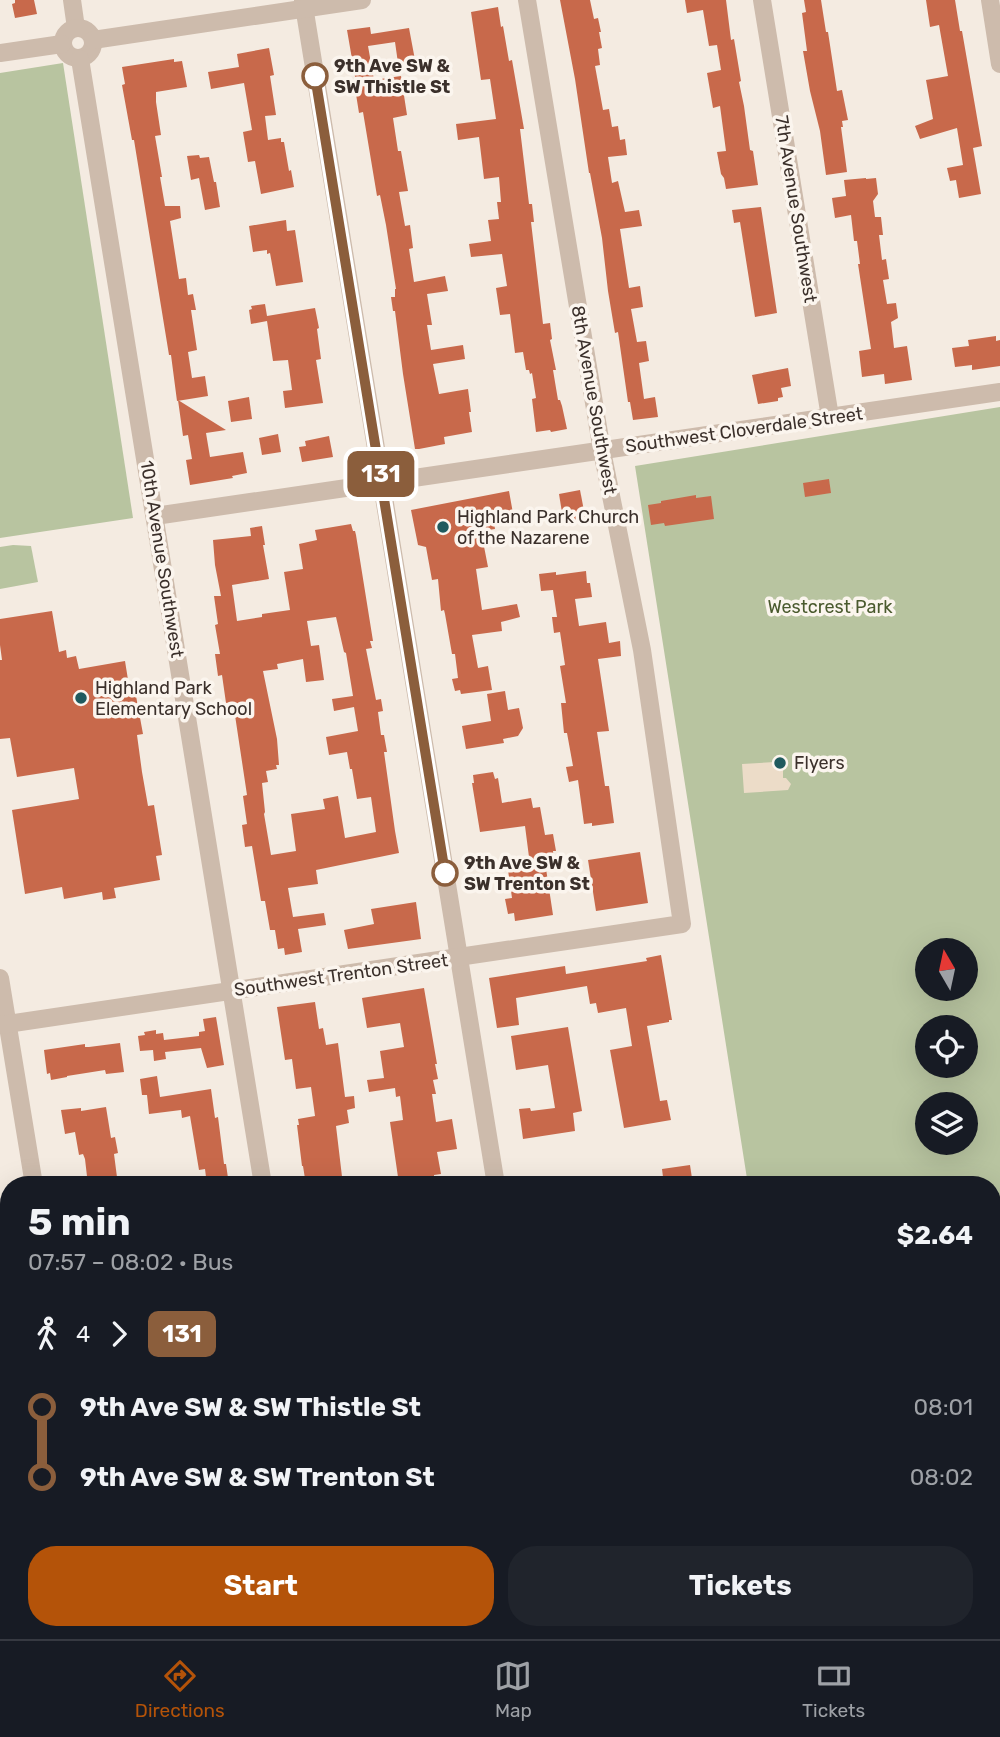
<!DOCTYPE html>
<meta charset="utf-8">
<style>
:root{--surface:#171b24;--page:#20242c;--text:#f1f3f6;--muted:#9ea1a6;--line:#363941;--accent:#b45309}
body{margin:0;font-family:Rubik,sans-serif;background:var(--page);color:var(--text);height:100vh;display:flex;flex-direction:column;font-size:26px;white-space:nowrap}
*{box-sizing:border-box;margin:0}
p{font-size:23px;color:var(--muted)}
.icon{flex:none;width:38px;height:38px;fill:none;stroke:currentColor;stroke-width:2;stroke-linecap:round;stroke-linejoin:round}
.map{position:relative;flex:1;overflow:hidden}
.side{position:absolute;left:0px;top:1176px;width:1001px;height:464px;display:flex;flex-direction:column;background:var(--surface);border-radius:28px 28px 0 0;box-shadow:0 7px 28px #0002}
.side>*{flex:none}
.badge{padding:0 14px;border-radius:10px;font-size:24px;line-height:46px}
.needle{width:46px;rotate:351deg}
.fabs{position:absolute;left:915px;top:938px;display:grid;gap:14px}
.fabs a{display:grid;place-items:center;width:63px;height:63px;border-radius:50%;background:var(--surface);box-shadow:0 7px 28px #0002;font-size:35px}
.map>.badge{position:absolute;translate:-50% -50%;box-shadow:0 0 0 4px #fff}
.legs{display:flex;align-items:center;gap:10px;height:77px;padding:0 28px;font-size:23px}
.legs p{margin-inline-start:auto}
.head{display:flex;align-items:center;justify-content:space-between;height:119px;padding:0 28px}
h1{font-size:38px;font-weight:700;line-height:52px}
.cta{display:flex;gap:14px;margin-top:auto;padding:14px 28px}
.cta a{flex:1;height:80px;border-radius:28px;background:var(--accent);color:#fff;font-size:28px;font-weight:700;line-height:80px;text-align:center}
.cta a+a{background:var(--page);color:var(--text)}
ul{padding:0 28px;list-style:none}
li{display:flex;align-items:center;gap:24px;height:70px;font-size:26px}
li i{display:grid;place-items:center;width:10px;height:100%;margin:0 9px;background:currentColor}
li i::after{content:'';width:18px;height:18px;margin:-9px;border:5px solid;border-radius:50%;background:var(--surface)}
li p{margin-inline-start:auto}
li:first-child i{background:linear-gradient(#0000 50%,currentColor 0)}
li:last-child i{background:linear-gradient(currentColor 50%,#0000 0)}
.menu{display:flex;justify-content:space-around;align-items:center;height:98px;border-top:2px solid var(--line);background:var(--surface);font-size:19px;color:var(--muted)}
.menu a{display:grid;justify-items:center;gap:4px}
.menu .on{color:var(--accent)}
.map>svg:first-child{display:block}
.green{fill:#b8c4a0;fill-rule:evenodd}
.plaza{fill:#ecdcc8}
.building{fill:#c8694b;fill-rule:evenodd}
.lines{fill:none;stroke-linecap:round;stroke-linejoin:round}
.minor{stroke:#cdbbac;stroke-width:18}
.line-1-casing{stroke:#fff;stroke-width:16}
.line-1{stroke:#8b5e3c;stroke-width:10}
.stop-1-dot{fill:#fff;stroke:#8b5e3c;stroke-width:3.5}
.poi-dot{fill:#1f5a5e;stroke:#fbf5ee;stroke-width:2.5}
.labels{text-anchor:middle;stroke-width:7;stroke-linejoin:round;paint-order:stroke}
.stop-label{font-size:18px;font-weight:bold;fill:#3b302b;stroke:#fbf5ee;text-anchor:start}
.street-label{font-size:18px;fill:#3b302b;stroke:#fbf5ee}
.poi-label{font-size:18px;fill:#3b302b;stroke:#fbf5ee;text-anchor:start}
.park-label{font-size:18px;fill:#4a5a2e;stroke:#fbf5ee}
</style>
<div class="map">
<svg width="1000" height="1639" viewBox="0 0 1000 1639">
<rect width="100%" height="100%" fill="#f4ebe1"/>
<!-- green -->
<g class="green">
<path d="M63,63L133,518L0,538V73Z"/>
<path d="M1000,407V1639H819L818,1631H992V1185H748L635,466ZM928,950H966V989H928ZM928,1027H966V1066H928ZM928,1104H966V1143H928Z"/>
<path d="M13,545L31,546L38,582L0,589V547Z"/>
</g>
<!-- plaza -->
<path class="plaza" d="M779,758H782L785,763L783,768V778H786L791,784L788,790L744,793L742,764L775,762Z"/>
<!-- building -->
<g class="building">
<path d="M15,0H34L37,14L15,18L12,4L15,3Z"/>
<path d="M560,0H590L594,19L598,18L601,32H599L602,48L598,49L600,65L595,66L603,110L609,109L612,127L618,126L620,140L625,139L627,155L608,157L612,183L618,181L625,212L639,210L642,226L620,229L629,288L640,286L643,307L631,309L637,342L646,341L649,361L639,363L644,399L655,397L658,417L633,420L630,402H628L618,332L615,333L608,291L602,238L590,173H589L575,79Z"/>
<path d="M685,0H726L731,40L734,39L741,81L739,82L744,106L750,150L753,151L758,185L726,189L724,178L721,174L717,152L726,151L720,106L713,108L707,73L721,70L717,45L709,46L703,10L687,13Z"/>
<path d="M804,0H821L826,32H828L837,91L842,90L848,120L842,121L843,127H841L847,172L826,175L820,131L810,91L803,51H807L802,13L806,12Z"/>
<path d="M926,0H955L960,31H962L982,146L973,148L981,194L959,198L956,180L950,181L947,168L963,165L957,128L920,139L915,126L933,119L926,80L948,76L939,25L930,27Z"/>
<path d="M498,7L501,27L503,26L509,61L512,60L524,129H520L529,204H532L534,222H531L543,324L550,323L552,339L550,340L556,370H553L558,400H560L562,406L567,429L551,432L550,430L536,432L532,399L536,398L532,373L530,374L529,370H526L523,352L515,353L510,314L500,315L496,288L507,286L502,254L471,257L469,244L491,241L488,220L499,219L497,202H501L499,177L484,179L479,137L458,140L456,124L496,119L490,79L481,80L471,12Z"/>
<path d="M370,27L371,34L409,28L415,60L398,63L395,42L368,46L374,80L401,76L407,115L393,118L398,151H401L408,191L399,192L405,226L410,225L413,248L409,249L414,282L445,276L448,291L427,294L432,325H427L431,350L463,345L465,359L433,364L439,394L468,389L471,412H469L472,432L444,437L445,444L419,449H415L403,374L395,311H393L391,297H395V289H396L386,225L380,195L377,196L363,112L359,113L355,88H357L347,30Z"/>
<path d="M269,48L274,75L270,76L276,115L265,116L268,140L281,138V142H284L289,171L291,170L294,187L261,194L255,161L248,162L243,132L252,130L244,83L211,89L208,72L239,67L237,54Z"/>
<path d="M174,59V62L182,61L187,87L156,92V102L161,135L155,136L162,177H160L165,206H180L181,218L170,221L179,279L186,278L188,295L193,294L196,310H191L197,350L188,352L192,378L205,376L208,396L177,401L171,355H169L161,306L134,140H132L122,85L125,84L122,67Z"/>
<path d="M199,155L200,158L209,157L214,182H216L220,207L205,210L199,178L191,180L187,156Z"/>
<path d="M866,178V179L876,178L878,194L873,201L875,217H881L883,235H879L882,260L886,259L889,279L883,280L887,304L896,303L898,318L891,322L894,348L907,346L912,380L885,384L884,374L862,377L859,351L871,349L858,264H860L857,241H854L851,215L835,218L832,198L846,196L844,180Z"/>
<path d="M761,207L777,313L755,317L740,222L734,223L732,210Z"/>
<path d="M286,220L287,231L295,230L303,282L276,286L270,253L267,254V250L253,252L249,226Z"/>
<path d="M265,304L267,316L315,308L319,328L317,329L321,359L316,360L323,403L285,408L283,391L292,390L288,360L273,361L267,321L251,324L249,310L252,309L251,306Z"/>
<path d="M996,336V341L1000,340V366L972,370V365L955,367L952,348L969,346L968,340Z"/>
<path d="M788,368L791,386L781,388L783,397L778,398V401L758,404L752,375Z"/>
<path d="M249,397L252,419L231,422L228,401Z"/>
<path d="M178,400L226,430L206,433L210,457L243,452L247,473L232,476L233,478L190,485L186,460L192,459L188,435L183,436Z"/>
<path d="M278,434L281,452L262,455L259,438Z"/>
<path d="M329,436L333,457L302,462L299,447L306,446L305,441Z"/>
<path d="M829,479L831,493L805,497L803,483Z"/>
<path d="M580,490L586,521L564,525L559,494Z"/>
<path d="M509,491L514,519L494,523L495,529L481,531L488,567L476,569L482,610L517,604L520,617L501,622L502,631L472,635L478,668L488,666L492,690L461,694L460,690L455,691L452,679L458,678L455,654H452L445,614L444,610L441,611L438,579L432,580L426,547L418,545L411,510Z"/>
<path d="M696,495V498L711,496L714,519L665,526L664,523L651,525L648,505L661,503V501Z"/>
<path d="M351,524L353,531H355L356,535L373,641H370L372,648L366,649L376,700L381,699L383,711L378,712L381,735H384L387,752H384L395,831L399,853L316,870L318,884L288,888L293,917L324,913L326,925L298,929L302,952L285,955L284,948L278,949L275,930H270L265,901H261L252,846L245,847L242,825L247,824L243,796L247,795L233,702L226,703L222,675L218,676L215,654H220L215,625L218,624L214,596H221L215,565L213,540L251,536L250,528L262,526L265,545H263L269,579L232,585L237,621L262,617V614L290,610L284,572L303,569L299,544L317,540L315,530ZM336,617L344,652L346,653L353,696L332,699L334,711L354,707L358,731L326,737L329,755L347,752L350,769H352L357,799L371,797L376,832L345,838L338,796L323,799L325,809L291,814L296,851L271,855L264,814L265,812L262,783L268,782L266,771L277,769L276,765H279L277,739L263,671L278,669L277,664L303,659L306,682L324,680L319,645L311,646L307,621Z"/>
<path d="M586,571L587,583H590L592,597L575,599L579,626L606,622L609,643L620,641L621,656L598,659L609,731L597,732L605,786H609L614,823L592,826V823L584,824L578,780L569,782L566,767L573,766L567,733H564L561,703H566L560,666L565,665L560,632L554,633L552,617H557L553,590L541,591L539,574L556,572V575Z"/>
<path d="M52,611L59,652L66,650L67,658L76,656L79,669L125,661L129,686L134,685L143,734L137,735L142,772L148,806L154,805L162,855L156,856L160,880L114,888L116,898L103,900L102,892L64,899L62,887L25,894L12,810L79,799L74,768L17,777L10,738L0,739V660H2L0,645V619Z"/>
<path d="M505,691L508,710L519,708L523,728L518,736L503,739L504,743L466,749L462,726L491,721L487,694Z"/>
<path d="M493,772L495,779L498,778L502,803L531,798L533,808L540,807L545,835L553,834L556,851H553L554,861L545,862L553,915L515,921L514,913L508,914L505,899L512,898L507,863L520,861V858L529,857L525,826L480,832L472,783H474L473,775Z"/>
<path d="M640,852L648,903L596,911L588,860Z"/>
<path d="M416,902L421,939L348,949L344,930L374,924L371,909Z"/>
<path d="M661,955L672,1020H669V1022L647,1026L660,1101L667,1100L671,1120L624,1128L610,1050L632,1046L626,1008L598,1013L596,1003L590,1004L587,986L516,998L519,1025L497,1028L489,978L565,966L566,974L647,961L646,958Z"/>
<path d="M424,988L437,1064H435L438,1079L433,1080L436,1094H432L436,1122L452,1119L457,1149L437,1152L441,1174L434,1175V1177L399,1184L390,1122L403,1120L400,1096L396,1097L395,1088L369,1092L367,1080L384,1078L380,1051L404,1047L400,1023L367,1028L362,998Z"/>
<path d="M315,1002L319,1029L323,1028L326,1045L338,1043L345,1097L354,1096L355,1108L347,1110L349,1123L336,1126L343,1185H306L303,1166H302L297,1125H299L298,1119L315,1116L311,1087L296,1089L292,1059L285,1060L277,1007Z"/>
<path d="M216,1017L224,1065L207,1068L201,1048L165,1052L166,1059L154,1061L153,1050L140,1051L138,1036L145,1035L144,1032L156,1030V1034L163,1033L164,1040L199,1036V1032L205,1031L203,1019Z"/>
<path d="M568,1027L582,1111L573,1113L575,1131L523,1139L519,1109L530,1108L531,1111L555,1108L548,1065L516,1070L511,1036Z"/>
<path d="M120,1043L124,1072L106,1074L105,1070L67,1076V1077L51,1080L50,1073L47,1074L44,1050L85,1044V1047H89Z"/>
<path d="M157,1076L160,1097L211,1089L215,1118L218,1117L224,1164H226L229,1185H207L205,1169L199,1170L190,1116L182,1118L181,1110L149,1114L147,1095H142L140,1079Z"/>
<path d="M106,1107L111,1138L115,1137L118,1153L114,1154L118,1185H88L85,1159L83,1154L79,1155L75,1132L65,1134L61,1110L81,1108V1111Z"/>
<path d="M690,1165L693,1185H664L662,1169Z"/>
</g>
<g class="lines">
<!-- minor -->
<g class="minor">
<path d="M72,0L76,28"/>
<path d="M303,0L496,1185"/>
<path d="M762,0L830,417"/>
<path d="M990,0L1000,64"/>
<circle cx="78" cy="43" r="15"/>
<path d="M93,40L362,0"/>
<path d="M0,53L62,44"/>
<path d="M80,59L263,1185"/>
<path d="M155,516L1000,392"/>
<path d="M0,978L34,1185"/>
<path d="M0,1025L682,924L642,650L602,451L527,0"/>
<path d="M0,1512L9,1510"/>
<path d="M108,1631L109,1639"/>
<path d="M336,1631L337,1639"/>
<path d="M567,1631L568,1639"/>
<path d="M673,1631L679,1639"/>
<path d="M791,1631L793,1639"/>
</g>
</g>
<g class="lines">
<defs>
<path id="line-1" d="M315,76L445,873"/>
</defs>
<!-- line-1 casing -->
<use href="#line-1" class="line-1-casing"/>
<!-- line-1 -->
<use href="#line-1" class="line-1"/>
</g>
<!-- markers -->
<g class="stop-1-dot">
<circle cx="315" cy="76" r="12"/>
<circle cx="445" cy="873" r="12"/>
</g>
<g class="poi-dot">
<circle cx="443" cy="527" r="7"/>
<circle cx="81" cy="698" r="7"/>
<circle cx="780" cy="763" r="7"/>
</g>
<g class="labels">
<!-- stop labels -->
<g class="stop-label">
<text x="334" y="72">9th Ave SW &amp;<tspan x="334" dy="21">SW Thistle St</tspan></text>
<text x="464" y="869">9th Ave SW &amp;<tspan x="464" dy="21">SW Trenton St</tspan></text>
</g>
<!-- street labels -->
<g class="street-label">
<text transform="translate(796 209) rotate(81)" y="6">7th Avenue Southwest</text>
<text transform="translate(594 400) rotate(80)" y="6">8th Avenue Southwest</text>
<text transform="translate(744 430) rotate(-8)" y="6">Southwest Cloverdale Street</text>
<text transform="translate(162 559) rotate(81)" y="6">10th Avenue Southwest</text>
<text transform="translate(341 975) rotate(-8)" y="6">Southwest Trenton Street</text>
</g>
<!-- poi labels -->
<g class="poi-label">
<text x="457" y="523">Highland Park Church<tspan x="457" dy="21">of the Nazarene</tspan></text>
<text x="95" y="694">Highland Park<tspan x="95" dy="21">Elementary School</tspan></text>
<text x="794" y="769">Flyers</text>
</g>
<!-- park labels -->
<g class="park-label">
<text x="830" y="613">Westcrest Park</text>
</g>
</g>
</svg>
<div class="fabs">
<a><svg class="needle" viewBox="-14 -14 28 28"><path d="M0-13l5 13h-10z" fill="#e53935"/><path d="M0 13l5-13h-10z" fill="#9ea1a6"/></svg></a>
<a><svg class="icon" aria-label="locate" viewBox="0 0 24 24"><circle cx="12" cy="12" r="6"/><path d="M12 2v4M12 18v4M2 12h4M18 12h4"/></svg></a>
<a><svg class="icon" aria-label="layers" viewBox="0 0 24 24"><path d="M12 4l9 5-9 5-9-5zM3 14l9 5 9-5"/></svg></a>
</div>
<b class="badge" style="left:381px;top:474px;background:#8b5e3c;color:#fff">131</b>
<section class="side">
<div class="head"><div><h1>5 min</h1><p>07:57 – 08:02 · Bus</p></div><b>$2.64</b></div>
<div class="legs"><svg class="icon" aria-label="walk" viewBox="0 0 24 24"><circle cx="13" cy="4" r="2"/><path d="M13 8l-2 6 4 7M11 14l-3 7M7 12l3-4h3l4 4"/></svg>4<svg class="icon" aria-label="forward" viewBox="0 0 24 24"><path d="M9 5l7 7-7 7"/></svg><b class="badge" style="background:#8b5e3c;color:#fff">131</b></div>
<ul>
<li><i style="color:#8b5e3c"></i><b>9th Ave SW &amp; SW Thistle St</b><p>08:01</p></li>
<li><i style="color:#8b5e3c"></i><b>9th Ave SW &amp; SW Trenton St</b><p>08:02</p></li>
</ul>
<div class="cta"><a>Start</a><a>Tickets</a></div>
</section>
</div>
<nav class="menu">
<a class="on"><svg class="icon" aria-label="directions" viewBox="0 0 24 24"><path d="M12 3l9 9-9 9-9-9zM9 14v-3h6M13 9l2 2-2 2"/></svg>Directions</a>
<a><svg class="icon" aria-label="map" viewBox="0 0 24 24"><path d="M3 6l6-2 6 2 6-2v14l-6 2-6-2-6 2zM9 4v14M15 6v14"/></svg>Map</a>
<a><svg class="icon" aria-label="tickets" viewBox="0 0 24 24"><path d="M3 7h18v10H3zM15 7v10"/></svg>Tickets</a>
</nav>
